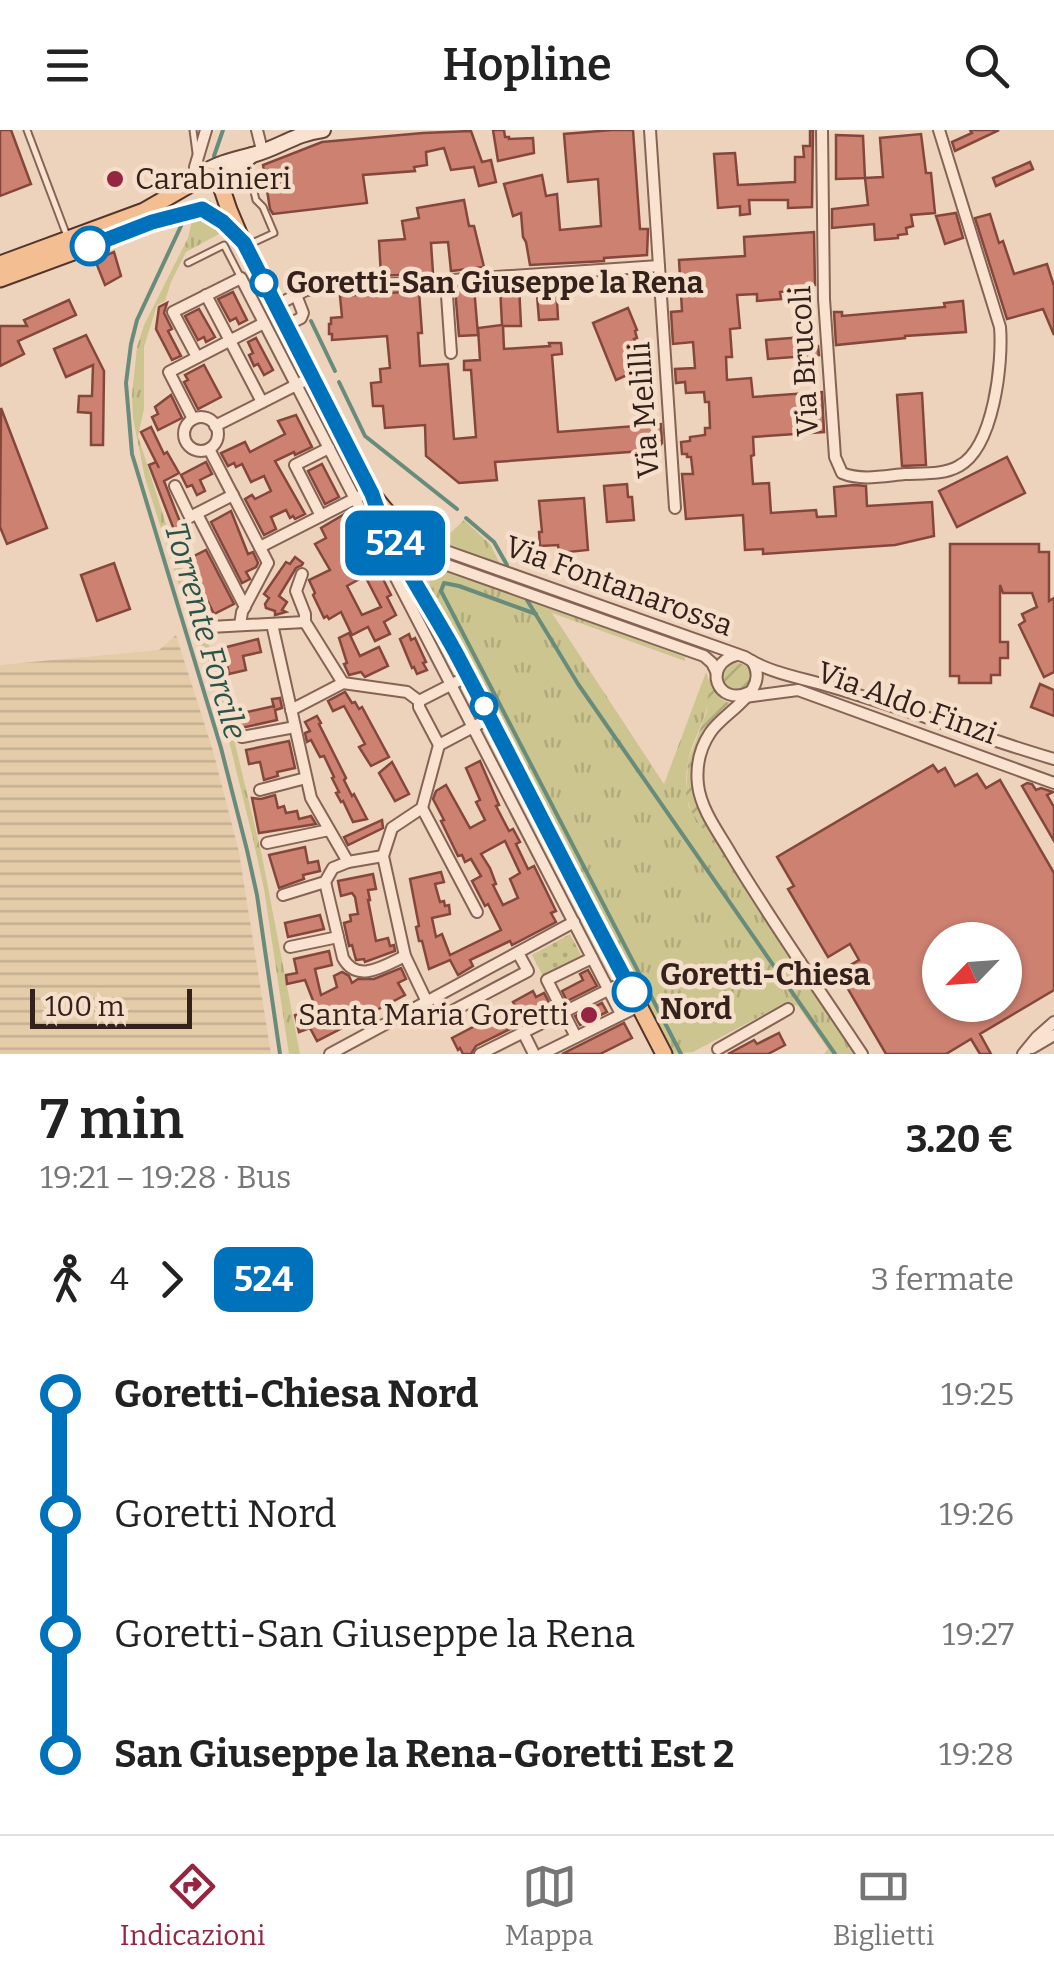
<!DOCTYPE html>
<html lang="it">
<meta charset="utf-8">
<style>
:root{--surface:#fff;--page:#f6f6f6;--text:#222;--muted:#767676;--line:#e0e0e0;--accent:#952540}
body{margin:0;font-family:Bitter,serif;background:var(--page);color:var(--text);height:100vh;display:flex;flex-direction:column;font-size:38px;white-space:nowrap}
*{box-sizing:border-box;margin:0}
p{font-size:32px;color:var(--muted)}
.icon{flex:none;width:55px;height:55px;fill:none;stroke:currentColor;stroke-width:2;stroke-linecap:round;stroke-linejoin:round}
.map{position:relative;height:924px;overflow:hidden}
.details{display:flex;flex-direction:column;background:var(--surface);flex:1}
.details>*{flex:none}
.badge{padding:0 20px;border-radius:15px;font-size:35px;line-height:65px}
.needle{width:65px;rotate:245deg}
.fabs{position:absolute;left:922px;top:792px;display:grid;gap:20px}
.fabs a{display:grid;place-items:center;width:100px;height:100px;border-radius:50%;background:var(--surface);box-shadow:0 2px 8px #0004;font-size:50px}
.scale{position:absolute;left:30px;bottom:25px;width:162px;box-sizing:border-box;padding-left:10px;border:5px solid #34211b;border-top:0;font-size:28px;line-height:35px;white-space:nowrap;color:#34211b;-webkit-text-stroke:8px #f5dfcb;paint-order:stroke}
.map>.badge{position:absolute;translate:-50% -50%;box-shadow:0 0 0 5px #fff}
.legs{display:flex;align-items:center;gap:15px;height:110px;padding:0 40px;font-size:32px}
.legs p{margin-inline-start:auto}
.headline{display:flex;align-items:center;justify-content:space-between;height:170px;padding:0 40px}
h1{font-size:55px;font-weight:600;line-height:75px}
ul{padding:0 40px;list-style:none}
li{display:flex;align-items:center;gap:35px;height:120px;font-size:38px}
li i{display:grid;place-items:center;width:15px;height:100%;margin:0 12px;background:currentColor}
li i::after{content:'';width:25px;height:25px;margin:-12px;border:8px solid;border-radius:50%;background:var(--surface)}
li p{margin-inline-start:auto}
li:first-child i{background:linear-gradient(#0000 50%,currentColor 0)}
li:last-child i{background:linear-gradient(currentColor 50%,#0000 0)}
header{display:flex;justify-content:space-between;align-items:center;height:130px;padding:0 40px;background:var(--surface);font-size:45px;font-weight:600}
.tabs{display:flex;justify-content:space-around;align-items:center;height:140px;border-top:2px solid var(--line);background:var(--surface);font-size:28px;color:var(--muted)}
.tabs a{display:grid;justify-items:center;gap:5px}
.tabs .current{color:var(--accent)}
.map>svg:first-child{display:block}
.farmland{fill:url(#farmland-rules)}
.grass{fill:url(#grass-tufts)}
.park{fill:url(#park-dots)}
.garden{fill:url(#garden-furrows)}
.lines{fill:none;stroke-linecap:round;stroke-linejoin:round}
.stream{stroke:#688c7b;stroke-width:4}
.building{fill:#cd8171;stroke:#85473b;stroke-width:2.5;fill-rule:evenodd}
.service-casing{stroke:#856455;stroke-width:9}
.minor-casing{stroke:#856455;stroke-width:14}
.secondary-casing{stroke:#674539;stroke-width:18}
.primary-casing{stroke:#53342a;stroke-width:19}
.service{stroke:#f9e2cf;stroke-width:5}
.minor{stroke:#f9e2cf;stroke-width:10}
.secondary{stroke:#f9e2cf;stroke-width:14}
.primary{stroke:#f3be91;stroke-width:15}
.line-1-casing{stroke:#fff;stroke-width:22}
.line-1{stroke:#0072bc;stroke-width:15}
.poi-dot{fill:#952540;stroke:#f5dfcb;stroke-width:4}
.stop-1-dot{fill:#fff;stroke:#0072bc;stroke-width:5}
.labels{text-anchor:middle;stroke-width:9;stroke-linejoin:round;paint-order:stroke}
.poi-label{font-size:30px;fill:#34211b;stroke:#f5dfcb;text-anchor:start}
.stop-label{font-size:30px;font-weight:bold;fill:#34211b;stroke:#f5dfcb;text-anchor:start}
.street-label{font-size:30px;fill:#34211b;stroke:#f5dfcb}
.water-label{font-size:32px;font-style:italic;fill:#295548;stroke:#f5dfcb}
</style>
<header><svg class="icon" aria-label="menu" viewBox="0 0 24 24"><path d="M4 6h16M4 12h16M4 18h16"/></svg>Hopline<svg class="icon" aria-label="search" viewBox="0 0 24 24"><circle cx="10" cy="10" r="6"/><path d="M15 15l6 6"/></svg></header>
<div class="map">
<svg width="1054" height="924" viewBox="0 0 1054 924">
<defs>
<pattern id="farmland-rules" width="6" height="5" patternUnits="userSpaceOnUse" patternTransform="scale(2.5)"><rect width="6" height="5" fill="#e4cca9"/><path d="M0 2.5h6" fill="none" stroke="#c4af91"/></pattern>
<pattern id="grass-tufts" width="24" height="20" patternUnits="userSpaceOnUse" patternTransform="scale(2.5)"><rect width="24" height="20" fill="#ccc590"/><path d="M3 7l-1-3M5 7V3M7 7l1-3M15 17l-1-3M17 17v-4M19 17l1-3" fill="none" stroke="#b0a97c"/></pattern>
<pattern id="park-dots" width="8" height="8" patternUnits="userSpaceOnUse" patternTransform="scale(2.5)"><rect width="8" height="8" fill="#ccc590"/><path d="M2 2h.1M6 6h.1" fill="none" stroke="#b0a97c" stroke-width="1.8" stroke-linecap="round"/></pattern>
<pattern id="garden-furrows" width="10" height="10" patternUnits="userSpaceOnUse" patternTransform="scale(2.5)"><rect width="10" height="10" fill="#ccc590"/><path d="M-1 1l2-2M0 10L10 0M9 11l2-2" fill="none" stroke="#b0a97c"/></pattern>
</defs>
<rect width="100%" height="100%" fill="#eed3bc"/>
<!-- farmland -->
<path class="farmland" d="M176,505L213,621L239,722L271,924H0V535L159,520Z"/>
<!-- grass -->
<g class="grass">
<path d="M192,90L212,92L222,99L219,104L186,122L171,152L165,171L157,175L144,217V279L138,306L167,397L217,538L262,726L300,924H289L264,759L253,709L230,615L145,348L133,288L132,265L137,217L144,195L188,108Z"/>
<path d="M464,390L490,414L500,434L445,415V408Z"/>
<path d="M439,441H449L685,527V531L552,483L664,654L706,542C717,568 700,595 691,620C685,638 685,658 689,677L855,924H824L828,919L798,876L787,872L693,922L672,924L432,464L429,451L434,443Z"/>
</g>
<!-- park -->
<path class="park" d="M570,804L582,827L544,848L532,825Z"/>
<!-- garden -->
<g class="garden">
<circle cx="737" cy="547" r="14"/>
<path d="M709,548C713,561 719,571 733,574L701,613V678L747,764L691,681L686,665L688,631L707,581Z"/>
</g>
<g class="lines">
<!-- stream -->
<g class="stream">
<path d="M214,26L223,0"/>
<path d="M181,96L137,190L131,214L126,253L132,324L221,618L247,720L257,765L280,924"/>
<path d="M311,191L335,241"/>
<path d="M339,252L365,306L457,379"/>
<path d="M466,388L494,412L507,435"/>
<path d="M527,470L578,554L835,924"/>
<path d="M536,484L459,456L444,453L441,461L681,924"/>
</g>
</g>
<!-- building -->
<g class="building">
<path d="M0,0H11L31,54L0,66Z"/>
<path d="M493,0H504L505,7H509V9L533,8L534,23L498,31Z"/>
<path d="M612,0H633L640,99H648L647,125L604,128V131L530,135L526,112L523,107L521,83L513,86L504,54L542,45L546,66L557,64L560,100L601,96L598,49L568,52L564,4Z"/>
<path d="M810,0H813L812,77L788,78V70H749L750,84L740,85V76L718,78L714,24L735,23L738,55L795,52V27H804L803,16H810Z"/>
<path d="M970,0H999L955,21L952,12L972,3Z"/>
<path d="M471,1L482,32L491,30L496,52L479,56L474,37L451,40L444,18L426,22L427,35L414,37L415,41L363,45L367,73L273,84L270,79L263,35L322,12L423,3Z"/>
<path d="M921,4L926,43H931L935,83L911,85L913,96L906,98L907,104L898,105V108L875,110L874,94L832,98V79L868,75L865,48L883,47L880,8Z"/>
<path d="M836,5L863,6L865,48L836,49Z"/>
<path d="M1030,32L1033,39L996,56L993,48Z"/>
<path d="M464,70L469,96H474L484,137L451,141L448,112L431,113L433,143L381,146L379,111L405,109L402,91L419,88L417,78Z"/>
<path d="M956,83L963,108L945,114L936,86Z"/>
<path d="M990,84L999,113L1003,111L1014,144L1047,134L1054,156V205L1043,179L1007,189L975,88Z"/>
<path d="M814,102L815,155L789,157V161L780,162L781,169L757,171V164L737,165L740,198L730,199L732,227H726L727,250L751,248L753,267L822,262L824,302L753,307L754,325L751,326L753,354L769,353L771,383L816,380L817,387L836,386L834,357L854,355L866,356L867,376L932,372L934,406L895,415L763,424V419L745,420L743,385L686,389L682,344H693L691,327H687V324H682L681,312L690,311V307L705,305V298H710L709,272H705L704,262L686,263L685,252L676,253L675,239L695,238L693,212L673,214L671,182L682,181L679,130L745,126L744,107Z"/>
<path d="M114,122L121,146L105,155L95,130Z"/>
<path d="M556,152L558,189L539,190L536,153Z"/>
<path d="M519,155L521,196H503L504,219L550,216L549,213H561L562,224L552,225L558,302L661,294L662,313L656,320L495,332L497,350L459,353L426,326L425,295L385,298L383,276H373L371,253L381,252L380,239L390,238L387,206L332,210V204H329V194H331V188L342,187L340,166L419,161L422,203H418L420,236L448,234L454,309L476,307L471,240H464V231L480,230L478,198L502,195L500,156Z"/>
<path d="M474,157L478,205L459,206L455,159Z"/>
<path d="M233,162L247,190L239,194L236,188L230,191L218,169Z"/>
<path d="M69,170L76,185L18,211L24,224L0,236V196H27L24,190Z"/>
<path d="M963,171L966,202L905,206V208L836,215L834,182H842V186L945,177L944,173Z"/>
<path d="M167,173L164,183L172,199L168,201L181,226L172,230L156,199L159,177Z"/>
<path d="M628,178L637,200L635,201L637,208L634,209L643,232L625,240L627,245L616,250L593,193Z"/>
<path d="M199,179L215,207L206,212L204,207L198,210L185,186Z"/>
<path d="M86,205L104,241L103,315H91V283L78,282L79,266H92L93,235L66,247L54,219Z"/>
<path d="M803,207L804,217L818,216L819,225L768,229L766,210Z"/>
<path d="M256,208L273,240L264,245L258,234L254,236L249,225L253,223L248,212Z"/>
<path d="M204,235L221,267L198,279L184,252L188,250L185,245Z"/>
<path d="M922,263L926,335L902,336L897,265Z"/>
<path d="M171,265L182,288L158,300L152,287L158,284L155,277Z"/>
<path d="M1,278L47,398L7,414L0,397Z"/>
<path d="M296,285L312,317L295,325L294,322L275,331L305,384L295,389L293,386L290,388L286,380L271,387L276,399L264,405L245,369L252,365L255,369L271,361L264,346L251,352L242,334L236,337L234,333L228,336L221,323L245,312L250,322L285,304L278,291Z"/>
<path d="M151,297L164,324L167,322L179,343L164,351L184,402L176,405L149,335L156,332L159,338L141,302Z"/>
<path d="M1007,327L1025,363L957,397L939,361Z"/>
<path d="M206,332L212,344L200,350L205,361L197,365L192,355L187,357L181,345Z"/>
<path d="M322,334L339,367L325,374L308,341Z"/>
<path d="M627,354L628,367H632L634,390L607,392L604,356Z"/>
<path d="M584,368L588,420L559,423L558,415L540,416L539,402H542L539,371Z"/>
<path d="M231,381L248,424L253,422L258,433L256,437L246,442L250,449L242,453L211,392Z"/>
<path d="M348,382L381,437L378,439L391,465L387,467L396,485L384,492L390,504L375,511L368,497L352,505L341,482L329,489L327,486L324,488L313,465L315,463L309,450L330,440L315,414L326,408L321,398ZM365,446L381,477L362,485L347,456Z"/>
<path d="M950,414H1039V422H1049V471L1054,468V542L1044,547L1019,495L1025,491L1022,484L1037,477L1032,463H1003L1000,455V512H1008V528H1000V545H991V553H959V546H950Z"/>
<path d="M206,420L234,474L214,484L206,468L196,473L192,466L201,459L186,430Z"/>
<path d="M295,427L303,433L302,435L296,438L279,466L287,472L282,480L286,482L275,485V481L266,478L265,474L269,468L264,464L286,432L290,434Z"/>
<path d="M114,433L130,479L97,491L81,445Z"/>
<path d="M349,503L360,526L379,517L388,536L365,547L361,542L349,545L344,534L347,533L339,508Z"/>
<path d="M409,504L411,510L415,508L426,532L423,533L427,540L417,544L414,537L412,538L400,509Z"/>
<path d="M258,509L261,522L243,526L246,540L229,544L223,518Z"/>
<path d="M1040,554L1054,560V586L1031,577Z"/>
<path d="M345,562L352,573L355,572L359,579L362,577L389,627L371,636L359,617L365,614L344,576L333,581L328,571Z"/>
<path d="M280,568L282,578L275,580L277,590L241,598L238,584L274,576V578L272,569Z"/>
<path d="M317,586L321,593L319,594L346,648L344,650L352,666L354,664L367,689L353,692L343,671L341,672L336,663L339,662L332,648L334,647L324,626L320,627L311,610L307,612L305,603L310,601L305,592Z"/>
<path d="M289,611L295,638L277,642L278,646L264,650L260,632L249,634L246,620Z"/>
<path d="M480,631L499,675L496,676L509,701L513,699L520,712L516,714L528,739L534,736L556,781L551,783L556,792L512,815L510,811L470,830L473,836L458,845L450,830L429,839L422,811H419L416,797L419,796L410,749L441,742L444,752L435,754L440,772L444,771L445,776L449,775L450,784L432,788L436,807L442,804L450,825L501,800L488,774L485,776L472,751L481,746L471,729L465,732L462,725L458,726L441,691L444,690L433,669L436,661L446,655L470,698L485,690L476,672L480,670L466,638ZM505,711L520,743L510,749L518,768L503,775L493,755L496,754L490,738L481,724Z"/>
<path d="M392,632L409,664L395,671L379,643Z"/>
<path d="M933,635L938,642L945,638L955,656L977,644L986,658L1000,650L1054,743V860L980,904L991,924H980L971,909L946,924H886L838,842L859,830L850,814L828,827L788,759L794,756L777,727ZM940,810H1005V823L1009,831L1005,833V875H940Z"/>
<path d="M1027,653L1032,654L1036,660L1041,658L1053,662L1047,665L1054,677V711L1022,656Z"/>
<path d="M275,665L278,678L284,676L286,683L297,681L299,689L311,686L316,694L259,703L252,668L261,669Z"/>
<path d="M382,690L383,698L348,715L344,707Z"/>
<path d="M305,717L308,733L318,731L320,741L303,745L304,749L279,758L269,725Z"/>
<path d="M373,744L376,759L368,760L370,770H368L376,811L388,808L390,816L394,815L395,821L365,832L364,829L356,830L352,815L349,816L344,793L351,791L350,785L358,784L355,767L352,763L341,766L338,751Z"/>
<path d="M320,785L324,799L288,807L285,793Z"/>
<path d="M329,821L332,835L315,839L321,865L337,857L334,846L342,842L349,846L352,853L358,849H374L401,838L406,849L398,853L405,865L373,882L370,878L366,880L365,878L346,887L350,894L317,911L310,898L299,902L295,885L302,883L301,880L314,873L305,850L287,854L286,845L297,843L294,829Z"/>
<path d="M588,840L597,856L567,871L562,861L583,850L580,844Z"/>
<path d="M533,861L536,867L544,863L552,878L476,916L471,924H463L460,918L458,920L452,908L515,875L513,872Z"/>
<path d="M602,873L607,882L580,895L575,886Z"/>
<path d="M624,893L632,908L600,924H562Z"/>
<path d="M779,903L785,915L768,924H728L754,910L757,914Z"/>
</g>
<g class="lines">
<defs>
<g id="service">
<path d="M27,0L67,106"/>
<path d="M193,0L196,23"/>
<path d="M247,33L256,70L263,77L274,103L248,115"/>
<path d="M188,133L224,115L241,148"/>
</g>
<g id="minor">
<path d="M257,0L262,20"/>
<path d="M650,0L675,378"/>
<path d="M822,0L824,169L835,327L842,343C861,351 884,346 905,344C922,343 944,345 959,336C994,317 1003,232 1000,197L939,0"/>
<path d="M195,47V37L206,0"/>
<path d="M446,151L451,223"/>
<path d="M206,165L262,272"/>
<path d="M275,176L306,160L659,136"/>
<path d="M285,196L301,188L303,183L296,165"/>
<path d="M197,227L173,182L241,148L621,884"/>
<circle cx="201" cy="304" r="17"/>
<path d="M193,289L169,242L264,193"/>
<path d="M215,296L312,247"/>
<path d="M209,319L268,433L242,482L240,495"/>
<path d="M175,356L190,387L233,365"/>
<path d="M197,384L245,477"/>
<path d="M321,386L295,335L329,318"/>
<path d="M425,411L443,420L745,527C771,544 803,548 832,557C907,579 979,607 1054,629"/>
<path d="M260,417L370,361"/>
<path d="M425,431L447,435L704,526L712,533L717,543"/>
<path d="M302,444L296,461L305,484V492L343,553"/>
<path d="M272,494L311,668L348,732L383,726"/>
<path d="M210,497L305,492"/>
<path d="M737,525C701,534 717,578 750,562"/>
<path d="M752,531C772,561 724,581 710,603C700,618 696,637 698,655C701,680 719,703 731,724C772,792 818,858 862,924"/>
<path d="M745,567L798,560L1054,653"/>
<path d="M419,571L468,546"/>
<path d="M291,580L343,553L407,562L419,571V577L439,615L422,678L392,698L383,726L405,826L427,872"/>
<path d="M242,607L295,597"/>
<path d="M439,615L490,588"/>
<path d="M260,660L306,648"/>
<path d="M422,678L477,782"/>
<path d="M267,713L329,700"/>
<path d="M325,752L343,828C357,854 384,836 405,826"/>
<path d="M283,765L325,752L333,738L348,732"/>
<path d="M290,817L338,807"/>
<path d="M436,867L445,885L528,841L518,823"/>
<path d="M523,902L534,924"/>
<path d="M576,907L547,850L592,828"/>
<path d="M1032,918L1054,905"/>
<path d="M718,919L788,879"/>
<path d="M330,924L574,792"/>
<path d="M480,924L626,851"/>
<path d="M542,924L639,876"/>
<path d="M1023,924L1037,907L1054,892"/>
</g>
<g id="secondary">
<path d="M198,46C215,34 232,30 252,25C277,19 296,3 323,0"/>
<path d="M221,55L227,46L252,25"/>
</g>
<g id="primary">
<path d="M205,79L236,105"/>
<path d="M0,134L144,81L189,55L195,47L204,44L213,46L220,53L229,80L243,113L372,364C379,372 386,382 394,389C412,404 432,402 425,431L416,435L406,434"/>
<path d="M0,149L152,93L202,79"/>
<path d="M377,379L490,588L664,924"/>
</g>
</defs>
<!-- service casing -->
<use href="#service" class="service-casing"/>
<!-- minor casing -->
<use href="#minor" class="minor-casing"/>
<!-- secondary casing -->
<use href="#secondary" class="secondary-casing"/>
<!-- primary casing -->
<use href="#primary" class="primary-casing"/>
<!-- service -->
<use href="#service" class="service"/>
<!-- minor -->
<use href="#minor" class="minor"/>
<!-- secondary -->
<use href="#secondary" class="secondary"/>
<!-- primary -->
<use href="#primary" class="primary"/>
</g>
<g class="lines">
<defs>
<path id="line-1" d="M90,116L152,92L202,79L223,92L244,113L372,364C390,419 429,473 457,525C516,637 572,750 632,862"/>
</defs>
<!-- line-1 casing -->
<use href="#line-1" class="line-1-casing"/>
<!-- line-1 -->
<use href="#line-1" class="line-1"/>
</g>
<!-- markers -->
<g class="poi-dot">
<circle cx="115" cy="49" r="10"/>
<circle cx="589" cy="885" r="10"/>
</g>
<g class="stop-1-dot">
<circle cx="90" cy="116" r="18"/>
<circle cx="264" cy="153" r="12"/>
<circle cx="484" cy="576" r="12"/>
<circle cx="632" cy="862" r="18"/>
</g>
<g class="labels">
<!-- poi labels -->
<g class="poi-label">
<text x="135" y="59">Carabinieri</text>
<text x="569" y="895" text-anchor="end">Santa Maria Goretti</text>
</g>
<!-- stop labels -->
<g class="stop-label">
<text x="286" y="163">Goretti-San Giuseppe la Rena</text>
<text x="660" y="855">Goretti-Chiesa<tspan x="660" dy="34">Nord</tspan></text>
</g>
<!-- street labels -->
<g class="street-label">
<text transform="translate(804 231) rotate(-93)" y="10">Via Brucoli</text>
<text transform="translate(644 280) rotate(-94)" y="10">Via Melilli</text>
<text transform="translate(619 456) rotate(20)" y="10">Via Fontanarossa</text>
<text transform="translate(907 573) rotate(20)" y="10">Via Aldo Finzi</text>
</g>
<!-- water labels -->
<g class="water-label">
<text transform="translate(206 501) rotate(74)" y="11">Torrente Forcile</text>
</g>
</g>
</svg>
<div class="fabs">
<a><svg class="needle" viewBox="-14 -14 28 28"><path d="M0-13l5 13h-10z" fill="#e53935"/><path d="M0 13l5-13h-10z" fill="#767676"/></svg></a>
</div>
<div class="scale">100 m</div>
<b class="badge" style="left:395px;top:413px;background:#0072bc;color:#fff">524</b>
</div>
<section class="details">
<div class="headline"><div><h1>7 min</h1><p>19:21 – 19:28 · Bus</p></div><b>3.20 €</b></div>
<div class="legs"><svg class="icon" aria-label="walk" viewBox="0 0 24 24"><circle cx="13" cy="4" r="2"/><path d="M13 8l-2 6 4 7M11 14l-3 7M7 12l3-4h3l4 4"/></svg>4<svg class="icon" aria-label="forward" viewBox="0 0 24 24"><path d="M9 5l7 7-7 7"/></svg><b class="badge" style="background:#0072bc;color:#fff">524</b><p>3 fermate</p></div>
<ul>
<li><i style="color:#0072bc"></i><b>Goretti-Chiesa Nord</b><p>19:25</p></li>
<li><i style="color:#0072bc"></i><span>Goretti Nord</span><p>19:26</p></li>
<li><i style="color:#0072bc"></i><span>Goretti-San Giuseppe la Rena</span><p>19:27</p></li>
<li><i style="color:#0072bc"></i><b>San Giuseppe la Rena-Goretti Est 2</b><p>19:28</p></li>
</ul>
</section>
<nav class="tabs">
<a class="current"><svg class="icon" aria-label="directions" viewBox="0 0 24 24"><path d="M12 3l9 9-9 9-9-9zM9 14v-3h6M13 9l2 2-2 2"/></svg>Indicazioni</a>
<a><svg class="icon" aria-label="map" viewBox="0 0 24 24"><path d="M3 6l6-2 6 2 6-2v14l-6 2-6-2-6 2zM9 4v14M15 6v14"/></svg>Mappa</a>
<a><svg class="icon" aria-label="tickets" viewBox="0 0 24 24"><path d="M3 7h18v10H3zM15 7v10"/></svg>Biglietti</a>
</nav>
